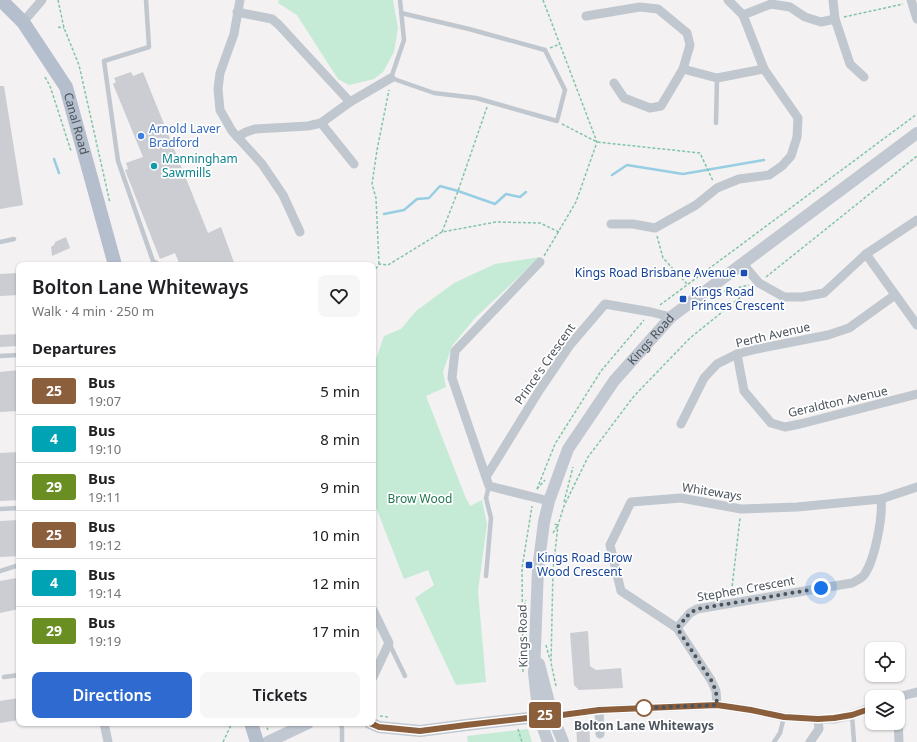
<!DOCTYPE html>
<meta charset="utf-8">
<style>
:root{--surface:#fff;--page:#f6f6f6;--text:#202124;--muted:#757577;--line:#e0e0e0;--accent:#2e6acf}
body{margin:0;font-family:"Noto Sans",sans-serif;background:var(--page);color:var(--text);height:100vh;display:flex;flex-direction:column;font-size:15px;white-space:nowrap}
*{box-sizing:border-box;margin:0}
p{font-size:13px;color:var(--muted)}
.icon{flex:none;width:22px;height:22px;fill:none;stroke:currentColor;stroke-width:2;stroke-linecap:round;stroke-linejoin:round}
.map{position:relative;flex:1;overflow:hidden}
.panel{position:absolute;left:16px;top:262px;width:360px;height:464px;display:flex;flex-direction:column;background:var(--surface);border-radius:8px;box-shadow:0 1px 3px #0004}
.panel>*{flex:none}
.badge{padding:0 8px;border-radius:3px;font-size:14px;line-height:26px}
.controls{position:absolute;left:865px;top:642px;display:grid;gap:8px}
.controls a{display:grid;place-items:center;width:40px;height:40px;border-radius:8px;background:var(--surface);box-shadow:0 1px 3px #0004;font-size:20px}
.you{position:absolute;width:20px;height:20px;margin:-10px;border:3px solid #fff;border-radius:50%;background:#1a73e8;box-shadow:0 0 0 6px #1a73e833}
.map>.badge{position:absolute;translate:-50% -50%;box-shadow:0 0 0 2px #fff}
h2{padding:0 16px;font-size:15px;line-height:36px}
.round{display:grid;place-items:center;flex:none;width:42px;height:42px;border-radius:8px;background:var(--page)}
.headline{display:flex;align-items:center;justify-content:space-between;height:68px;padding:0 16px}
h1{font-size:19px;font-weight:600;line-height:30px}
.primary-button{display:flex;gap:8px;margin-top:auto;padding:8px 16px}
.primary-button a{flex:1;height:46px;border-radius:8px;background:var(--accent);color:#fff;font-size:16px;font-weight:600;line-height:46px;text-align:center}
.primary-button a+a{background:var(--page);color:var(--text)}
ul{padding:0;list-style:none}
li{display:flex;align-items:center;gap:12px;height:48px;padding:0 16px;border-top:1px solid var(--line)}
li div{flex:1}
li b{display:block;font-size:15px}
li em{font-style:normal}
li .badge{min-width:44px;font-weight:700;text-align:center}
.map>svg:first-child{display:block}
.green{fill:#c5ebd6}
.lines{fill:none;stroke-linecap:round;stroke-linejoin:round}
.stream{stroke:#97cee3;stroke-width:2.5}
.building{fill:#cbcdd2}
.path{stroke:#81c5a8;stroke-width:1.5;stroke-dasharray:3 2;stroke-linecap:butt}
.lane{stroke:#c1c7ce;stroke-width:4.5}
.street{stroke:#c1c7ce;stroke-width:9}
.secondary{stroke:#c1c8d2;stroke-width:12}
.primary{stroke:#b4becc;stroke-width:14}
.line-casing{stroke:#fff;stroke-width:9}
.line{stroke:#8b5e3c;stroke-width:6}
.walk{stroke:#4b535c;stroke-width:4;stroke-dasharray:0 7.2}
.shop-dot{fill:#3f7fe0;stroke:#fff;stroke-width:1.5}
.culture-dot{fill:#0f9aa8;stroke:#fff;stroke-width:1.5}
.transit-dot{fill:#1a4fb4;stroke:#fff;stroke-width:1.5}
.stop-dot{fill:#fff;stroke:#8b5e3c;stroke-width:2}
.labels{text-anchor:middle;stroke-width:3.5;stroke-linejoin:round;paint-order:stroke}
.street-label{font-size:12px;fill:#4b535c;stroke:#fff}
.shop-label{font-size:12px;fill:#366cbe;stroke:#fff;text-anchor:start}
.culture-label{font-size:12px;fill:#0d838f;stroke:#fff;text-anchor:start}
.transit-label{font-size:12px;fill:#164399;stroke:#fff;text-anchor:start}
.park-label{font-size:12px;fill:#227652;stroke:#fff}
.stop-label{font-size:12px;font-weight:bold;fill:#4b535c;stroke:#fff}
</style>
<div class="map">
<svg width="917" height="742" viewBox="0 0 917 742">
<rect width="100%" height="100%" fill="#f3f1f1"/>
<!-- green -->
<g class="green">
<path d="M279,0H393L398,28L394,52L383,72L374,79L349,85L338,79L297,15L278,3Z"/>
<path d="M540,257L475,318L452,346L443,372L446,387L426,396L465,496L470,506L482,500L487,524L478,591L486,682L456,685L415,598L434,585L428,570L404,579L373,500V368L384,336L401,329L416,311L454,283L495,264Z"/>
<path d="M528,729L532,742H468L467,736Z"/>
</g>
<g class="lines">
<!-- stream -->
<g class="stream">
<path d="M54,159L59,173"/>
<path d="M612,175L627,165L683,174L764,160"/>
<path d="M384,214L404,210L417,199L429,198L440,186L458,191L495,204L506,194L520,197L526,192"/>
</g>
</g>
<!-- building -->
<g class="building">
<path d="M131,72L133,76L143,72L208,233L221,227L235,265H180L175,253L160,259L125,170L128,169L126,163L143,157L113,84L116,82L114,78Z"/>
<path d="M0,86H4L23,205L0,209Z"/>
<path d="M66,237L70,248L52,256L51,247L54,245L55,242Z"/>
<path d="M19,273V295L0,296V274Z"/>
<path d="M19,334V346L0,347V335Z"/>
<path d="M19,370V411L0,412V372Z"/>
<path d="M19,452V500L0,501V453Z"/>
<path d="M19,520V556L0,557V521Z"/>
<path d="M17,578L19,590V609L0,613V581Z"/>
<path d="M588,631L590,666L596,670L621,668L623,688L579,690L574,685L570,633Z"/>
<path d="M19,698V720L0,723V701Z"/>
<path d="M576,723H589L590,742H577Z"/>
</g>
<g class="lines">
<!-- path -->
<g class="path">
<path d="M58,0L64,28L79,65L110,203"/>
<path d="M543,0L597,142L576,202L544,256"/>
<path d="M844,17L903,4"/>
<path d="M58,27L64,28"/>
<path d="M550,48L560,44"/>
<path d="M45,77L50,86L71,151"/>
<path d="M562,124L597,142L700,153L713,181"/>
<path d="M442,232L458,191L487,107"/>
<path d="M657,236L663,258L687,284"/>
<path d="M379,264L376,198L372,184L377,150L389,90"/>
<path d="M373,273L379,264L388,265L442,232L496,222L540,223L559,232"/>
<path d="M766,277L917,156"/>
<path d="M724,291L749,285"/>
<path d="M660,305L917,114"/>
<path d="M537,489L555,444L601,371L644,320"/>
<path d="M537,489L545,480"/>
<path d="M564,502L573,467"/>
<path d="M553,533L558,525L554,524"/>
<path d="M731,596L740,518"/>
<path d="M525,611L522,612L526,600"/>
<path d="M546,645L550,660"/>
<path d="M523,672L522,568L532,506"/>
<path d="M556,686L551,663L553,570L558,525L564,506L588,457L634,396L690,338L752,288"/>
<path d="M380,716L388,717"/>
<path d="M265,723L268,730"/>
<path d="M518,729L522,742"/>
<path d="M223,742L232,723"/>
</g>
<!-- lane -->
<g class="lane">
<path d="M146,0L149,47L104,61L118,161L153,261L160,265"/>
<path d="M400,0L404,40L391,78L434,93L476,98L557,121L565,90L545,50L469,29L401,13"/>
<path d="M716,123L717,78"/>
<path d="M0,242L14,239"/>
<path d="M0,356L19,355"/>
<path d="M0,509L19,508"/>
<path d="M0,571L19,565"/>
<path d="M486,576L491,518L486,498L489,486"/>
<path d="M389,643L405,676"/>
<path d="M4,677L19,675"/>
<path d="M852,715L854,742"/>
<path d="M341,723L342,729V742"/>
<path d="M774,742L780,733L784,717"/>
</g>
<!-- street -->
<g class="street">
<path d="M240,0L234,34L220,73L218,89L220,110L232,131L262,164L283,195L300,232"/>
<path d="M833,0L835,19L850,64L864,77"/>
<path d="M911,0L917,19"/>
<path d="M237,12L272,19L279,25L350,102"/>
<path d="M743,15L771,4L790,7L805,17L821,22L835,19"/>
<path d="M586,16L640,7L658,9L687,33L690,45L683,69"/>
<path d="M23,22L42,0"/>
<path d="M614,83L624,98L650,108L661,106L683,69L717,78L764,69"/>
<path d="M321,123L354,164"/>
<path d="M237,137L246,132L255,129L308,126L321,123L350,102L391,78"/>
<path d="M611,224H633L655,228L696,205L717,188L739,179L769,175L782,166L791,156L797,137L798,118L764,69L743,15L728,0"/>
<path d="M866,254L917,325"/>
<path d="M540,262L455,351L452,378L489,486L549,501"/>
<path d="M742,263L759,283L784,297H802L824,293L866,254L917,220"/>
<path d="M737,354L744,391L771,423L785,427L800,424L917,394"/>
<path d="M681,424L704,378L717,364L737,354L757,349L828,335L849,328L895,295"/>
<path d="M486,477L539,391L570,345L605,304L651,312L671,317"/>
<path d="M373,610L389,643L373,677"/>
<path d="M677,628L690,613L697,609L852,583C856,581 862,578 864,575C875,560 883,516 881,499"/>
<path d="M898,697L917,692"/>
<path d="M717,705L716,691L711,680L677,628L621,591L610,545L631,502L681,498L741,509L797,507L881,499L917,487"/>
<path d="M599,710L600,734"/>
<path d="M552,714L562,715L599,710L717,705L751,710L784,717L818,719H834L852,715L872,707"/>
<path d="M898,717L899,742"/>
<path d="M104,723L108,742"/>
<path d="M810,742L819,729L818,719"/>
</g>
<!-- secondary -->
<g class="secondary">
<path d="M539,664L552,714L563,742"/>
<path d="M370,723L379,727L420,731L466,725L528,718L552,714"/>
<path d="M268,742L308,723"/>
<path id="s1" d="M548,742L539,717L534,673L538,569L544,522L549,501L568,449L614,381L671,317L917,133"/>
</g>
<!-- primary -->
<g class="primary">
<path id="s2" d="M1,0L23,22L66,87L115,265"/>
<path d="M251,723L257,742"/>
</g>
</g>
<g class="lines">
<defs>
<path id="line" d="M370,723L379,727L420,731L466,725L528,718L552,714L562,715L599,710L717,705L751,710L784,717L818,719L834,718L852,715L872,708"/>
</defs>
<!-- line casing -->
<use href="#line" class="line-casing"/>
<!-- line -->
<use href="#line" class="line"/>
<!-- walk -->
<path class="walk" d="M644,708H643L717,705L716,691L711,680L677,628L690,613L697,609L821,588"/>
</g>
<!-- markers -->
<circle class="shop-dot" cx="141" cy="136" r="4"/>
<circle class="culture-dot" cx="154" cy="166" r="4"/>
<g class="transit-dot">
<rect x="740" y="269" width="8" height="8" rx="2"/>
<rect x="679" y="295" width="8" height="8" rx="2"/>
<rect x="525" y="561" width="8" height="8" rx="2"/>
</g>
<circle class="stop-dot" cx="644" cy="708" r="8"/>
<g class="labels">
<!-- street labels -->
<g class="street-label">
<text dy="4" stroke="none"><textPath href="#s2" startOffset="147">Canal Road</textPath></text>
<text transform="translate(773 335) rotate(-13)" y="4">Perth Avenue</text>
<text dy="4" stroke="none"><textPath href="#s1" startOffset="437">Kings Road</textPath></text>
<text transform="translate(545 364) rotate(-55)" y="4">Prince's Crescent</text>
<text transform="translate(838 402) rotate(-13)" y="4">Geraldton Avenue</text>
<text transform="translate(712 492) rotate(9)" y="4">Whiteways</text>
<text transform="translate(746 589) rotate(-10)" y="4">Stephen Crescent</text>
<text transform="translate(523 636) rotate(-91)" y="4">Kings Road</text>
</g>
<!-- shop labels -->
<g class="shop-label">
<text x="149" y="133">Arnold Laver<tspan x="149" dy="14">Bradford</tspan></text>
</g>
<!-- culture labels -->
<g class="culture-label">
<text x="162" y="163">Manningham<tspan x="162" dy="14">Sawmills</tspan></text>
</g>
<!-- transit labels -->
<g class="transit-label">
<text x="736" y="277" text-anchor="end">Kings Road Brisbane Avenue</text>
<text x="691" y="296">Kings Road<tspan x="691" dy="14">Princes Crescent</tspan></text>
<text x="537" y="562">Kings Road Brow<tspan x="537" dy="14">Wood Crescent</tspan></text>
</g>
<!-- park labels -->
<g class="park-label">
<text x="420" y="503">Brow Wood</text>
</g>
<!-- stop labels -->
<g class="stop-label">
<text x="644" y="730">Bolton Lane Whiteways</text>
</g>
</g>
</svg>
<div class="controls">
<a><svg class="icon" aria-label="locate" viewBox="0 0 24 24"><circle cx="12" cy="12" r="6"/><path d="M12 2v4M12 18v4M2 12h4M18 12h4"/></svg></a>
<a><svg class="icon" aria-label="layers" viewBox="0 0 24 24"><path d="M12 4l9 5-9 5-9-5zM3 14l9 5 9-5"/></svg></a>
</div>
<div class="you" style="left:821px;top:588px"></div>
<b class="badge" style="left:545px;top:715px;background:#8b5e3c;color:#fff">25</b>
<section class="panel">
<div class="headline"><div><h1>Bolton Lane Whiteways</h1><p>Walk · 4 min · 250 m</p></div><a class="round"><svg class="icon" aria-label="heart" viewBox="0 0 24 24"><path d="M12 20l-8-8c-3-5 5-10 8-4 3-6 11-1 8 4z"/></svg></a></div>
<h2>Departures</h2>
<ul>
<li><span class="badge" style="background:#8b5e3c;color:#fff">25</span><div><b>Bus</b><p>19:07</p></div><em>5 min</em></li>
<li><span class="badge" style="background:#00a3b4;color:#fff">4</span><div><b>Bus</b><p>19:10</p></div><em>8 min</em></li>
<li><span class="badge" style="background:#6b8e23;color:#fff">29</span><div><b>Bus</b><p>19:11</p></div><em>9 min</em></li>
<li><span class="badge" style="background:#8b5e3c;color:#fff">25</span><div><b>Bus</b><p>19:12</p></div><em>10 min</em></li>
<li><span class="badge" style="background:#00a3b4;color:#fff">4</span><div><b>Bus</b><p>19:14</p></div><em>12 min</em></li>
<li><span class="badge" style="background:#6b8e23;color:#fff">29</span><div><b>Bus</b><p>19:19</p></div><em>17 min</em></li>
</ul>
<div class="primary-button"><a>Directions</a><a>Tickets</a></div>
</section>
</div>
